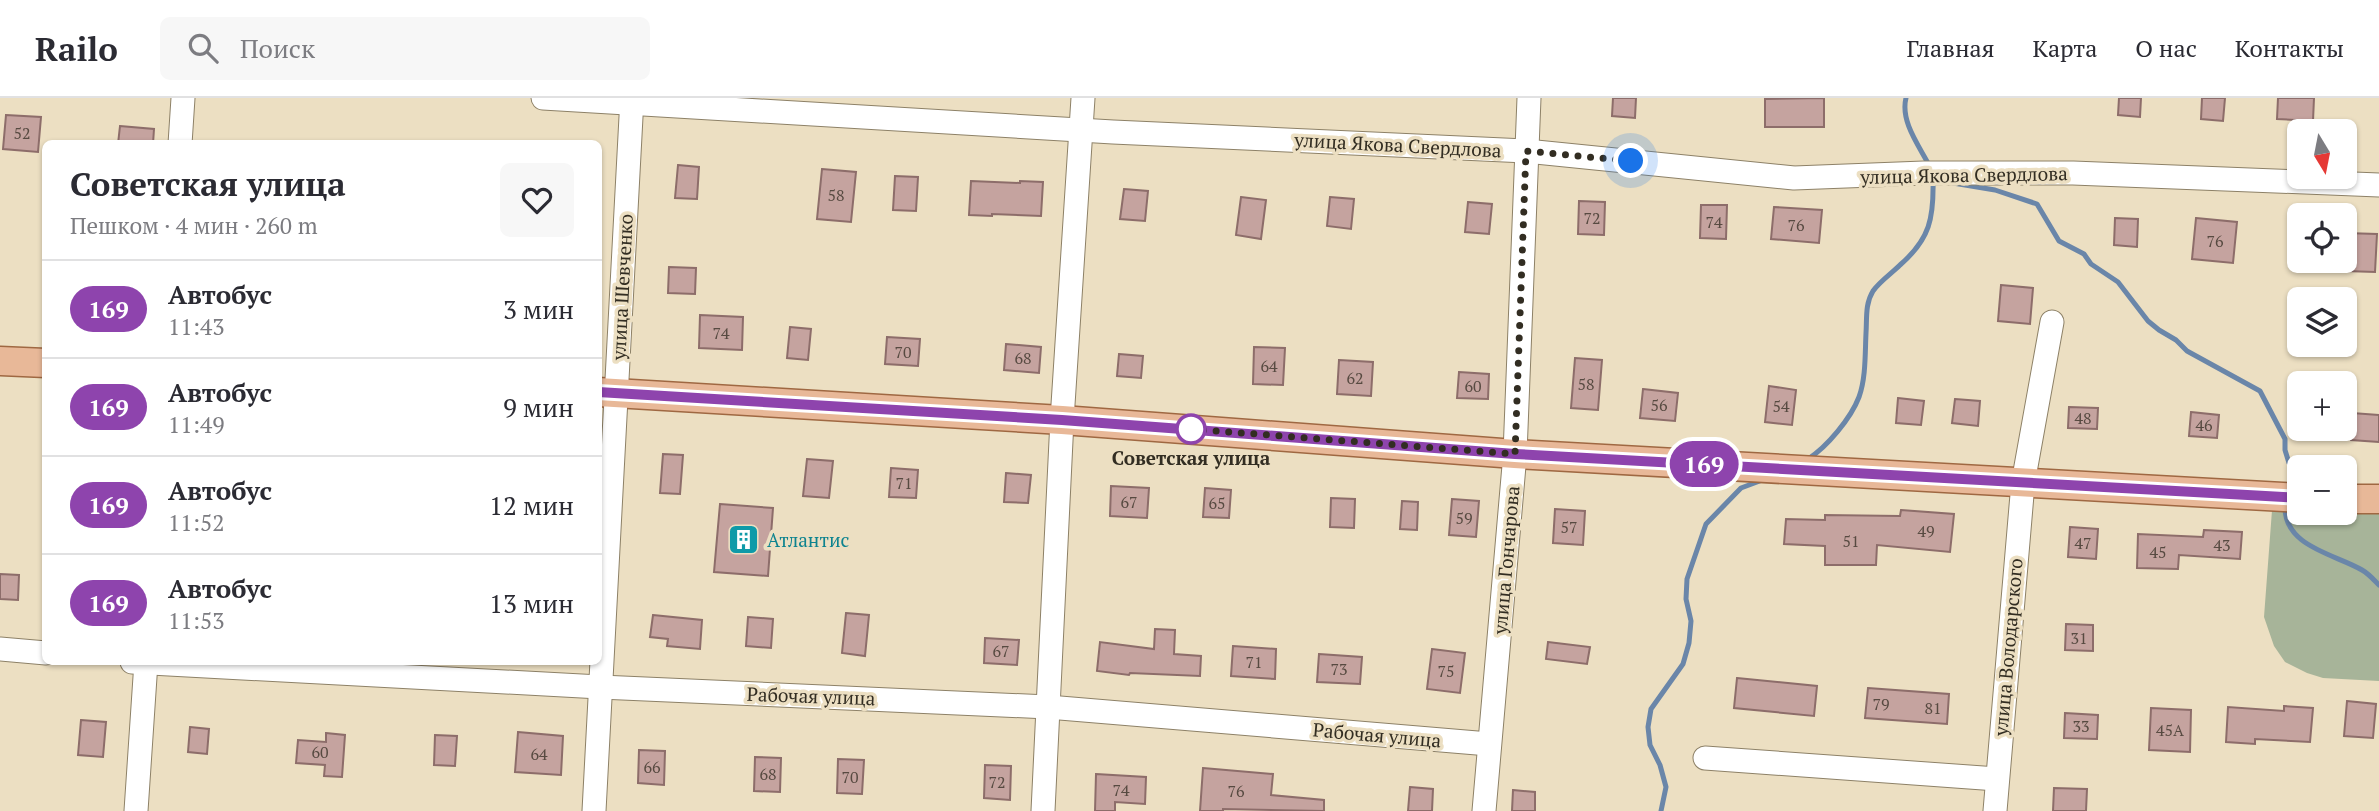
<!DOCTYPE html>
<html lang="ru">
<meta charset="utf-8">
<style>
:root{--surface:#fff;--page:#f7f7f7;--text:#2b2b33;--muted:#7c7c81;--line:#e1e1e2}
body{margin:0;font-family:"PT Serif",serif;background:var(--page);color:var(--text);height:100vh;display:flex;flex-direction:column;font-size:26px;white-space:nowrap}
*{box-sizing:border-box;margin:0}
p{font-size:23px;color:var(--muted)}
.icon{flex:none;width:38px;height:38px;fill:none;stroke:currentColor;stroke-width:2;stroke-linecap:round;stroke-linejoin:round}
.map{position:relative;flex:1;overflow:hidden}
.side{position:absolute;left:42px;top:42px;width:560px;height:525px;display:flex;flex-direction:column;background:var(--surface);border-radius:10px;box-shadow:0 2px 5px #0004}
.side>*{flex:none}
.badge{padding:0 14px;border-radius:23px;font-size:24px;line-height:46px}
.needle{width:46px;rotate:170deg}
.tools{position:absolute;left:2287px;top:21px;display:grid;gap:14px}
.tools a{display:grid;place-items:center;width:70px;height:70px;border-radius:10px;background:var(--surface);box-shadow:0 2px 5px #0004;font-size:35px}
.you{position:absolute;width:35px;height:35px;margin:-18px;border:5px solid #fff;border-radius:50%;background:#1a73e8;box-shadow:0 0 0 10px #1a73e833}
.map>.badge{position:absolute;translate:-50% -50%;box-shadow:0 0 0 4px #fff}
.round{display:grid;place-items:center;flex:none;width:74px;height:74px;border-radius:10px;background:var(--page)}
.overview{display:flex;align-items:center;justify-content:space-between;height:119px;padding:0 28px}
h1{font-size:33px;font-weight:700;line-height:52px}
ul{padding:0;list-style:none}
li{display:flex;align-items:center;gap:21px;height:98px;padding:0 28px;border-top:2px solid var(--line)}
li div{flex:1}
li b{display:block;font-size:26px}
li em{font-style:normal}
li .badge{min-width:77px;font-weight:700;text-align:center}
header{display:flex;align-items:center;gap:42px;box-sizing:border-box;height:98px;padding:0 35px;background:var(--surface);border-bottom:2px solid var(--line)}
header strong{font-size:33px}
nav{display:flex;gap:38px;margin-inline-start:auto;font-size:24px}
.search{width:490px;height:63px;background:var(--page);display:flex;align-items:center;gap:18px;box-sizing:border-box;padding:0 24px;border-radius:10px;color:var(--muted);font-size:26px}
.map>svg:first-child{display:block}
.green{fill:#a7b499}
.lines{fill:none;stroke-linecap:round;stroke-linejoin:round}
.stream{stroke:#6a86a9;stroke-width:5}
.building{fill:#c5a39f;stroke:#8d6d6a;stroke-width:2}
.minor-casing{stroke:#8d8167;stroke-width:25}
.major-casing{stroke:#9f6842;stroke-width:31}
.minor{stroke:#fff;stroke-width:23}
.major{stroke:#e8b898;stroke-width:28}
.line-casing{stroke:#fff;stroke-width:16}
.line{stroke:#8e44ad;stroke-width:10}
.walk{stroke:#322d22;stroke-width:7;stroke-dasharray:0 12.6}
.stop-dot{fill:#fff;stroke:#8e44ad;stroke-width:3.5}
.labels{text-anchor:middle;stroke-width:7;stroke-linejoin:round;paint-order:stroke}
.number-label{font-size:16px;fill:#574a41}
.street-label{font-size:19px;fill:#322d22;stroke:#ecdfc2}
.stop-label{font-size:19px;font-weight:bold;fill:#322d22;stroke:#ecdfc2}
.culture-label{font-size:19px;fill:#0d838f;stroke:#ecdfc2;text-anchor:start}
</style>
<header>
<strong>Railo</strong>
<div class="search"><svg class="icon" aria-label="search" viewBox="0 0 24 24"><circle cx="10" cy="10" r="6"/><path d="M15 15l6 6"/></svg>Поиск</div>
<nav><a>Главная</a><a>Карта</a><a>О нас</a><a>Контакты</a></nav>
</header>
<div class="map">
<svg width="2379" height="713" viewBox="0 0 2379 713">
<rect width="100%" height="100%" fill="#ecdfc2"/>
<!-- green -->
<path class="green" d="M2273,399L2299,400L2300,415H2345L2379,401V583L2323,580L2307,575L2285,564L2274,548L2264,519Z"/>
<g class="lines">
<!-- stream -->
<g class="stream">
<path d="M1906,0C1900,24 1920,49 1930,69"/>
<path d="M1953,85L1995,92L2037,106L2059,143L2084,156L2091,166L2118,184L2148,223L2159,232L2176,242L2187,253L2260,293L2285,341V352L2289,365"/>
<path d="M1808,361C1827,349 1851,320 1859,299C1866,280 1865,255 1866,235C1867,220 1865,206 1873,193C1879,184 1892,175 1900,167C1930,141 1934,120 1933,81"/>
<path d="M2285,408C2284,449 2335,456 2362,472C2369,476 2374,482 2379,487"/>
<path d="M1661,713L1666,689L1660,667L1650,647L1648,629L1651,611L1683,566L1689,545L1691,523L1686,501L1687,481L1706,426L1741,390L1765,381"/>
</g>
</g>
<!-- building -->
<g class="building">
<path d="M1613,0H1636L1635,20L1612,18Z"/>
<path d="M1824,0V29H1765V1Z"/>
<path d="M2119,0H2141L2140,19L2118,17Z"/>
<path d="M2202,0H2225L2223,23L2201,21Z"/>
<path d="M2278,0H2314L2313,23L2277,21Z"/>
<path d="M6,17L41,19L38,54L3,51Z"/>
<path d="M120,28L154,31L153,46H118Z"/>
<path d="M678,67L699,69L697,101L675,100Z"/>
<path d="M822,71L856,74L851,124L817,121Z"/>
<path d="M895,78L918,79L916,113L893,112Z"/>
<path d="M971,83L1020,85V83L1043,84L1041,118L992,116V118L969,117Z"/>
<path d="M1124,91L1148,93L1145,123L1120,121Z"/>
<path d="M1241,99L1266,102L1261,141L1236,137Z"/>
<path d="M1330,99L1354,101L1351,131L1327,128Z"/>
<path d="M1579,103L1605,104L1604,137L1578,136Z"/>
<path d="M1468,104L1492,106L1489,136L1465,134Z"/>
<path d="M1701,107H1727L1726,141L1700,140Z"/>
<path d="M1774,109L1822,112L1819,145L1771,141Z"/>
<path d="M2115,120L2138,121L2137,149L2114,147Z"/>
<path d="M2196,120L2237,124L2233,165L2192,161Z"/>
<path d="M2345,135L2377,136L2375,174L2345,173Z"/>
<path d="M669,169L696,170L695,196L668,195Z"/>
<path d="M2001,187L2033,190L2030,226L1998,223Z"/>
<path d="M700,217L743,219L742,252L699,250Z"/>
<path d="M790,229L811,231L808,262L787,260Z"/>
<path d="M887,239L920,241L918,268L885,266Z"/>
<path d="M1006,246L1041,249L1039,275L1004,272Z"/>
<path d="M1254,249L1285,250L1283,287L1253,286Z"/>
<path d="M1119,256L1143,258L1141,280L1117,278Z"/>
<path d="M1575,260L1602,262L1598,312L1571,310Z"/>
<path d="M1339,262L1373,264L1371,298L1337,296Z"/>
<path d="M1459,274L1489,276L1488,301L1457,300Z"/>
<path d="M1769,288L1796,292L1792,327L1765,324Z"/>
<path d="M1643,291L1678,295L1675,323L1640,320Z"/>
<path d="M1898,300L1924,303L1921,327L1896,325Z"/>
<path d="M1955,301L1980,303L1978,328L1952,325Z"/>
<path d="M2069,309L2098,310L2097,331L2068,330Z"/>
<path d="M2191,314L2219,317L2217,340L2189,338Z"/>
<path d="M2352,315L2379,317V344L2351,342Z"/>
<path d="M663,356L683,357L680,396L660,395Z"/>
<path d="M807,361L833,363L829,400L803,398Z"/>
<path d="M891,370L918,372L916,400L889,399Z"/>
<path d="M1006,375L1031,377L1028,405L1004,404Z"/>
<path d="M1111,388L1149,390L1147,420L1110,418Z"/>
<path d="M1205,390L1231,392L1229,420L1203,419Z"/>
<path d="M1331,400L1355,401L1354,430L1330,429Z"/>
<path d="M1452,401L1479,403L1476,439L1449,437Z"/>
<path d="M1402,403L1418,404L1417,432L1400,431Z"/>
<path d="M720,406L773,410L768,478L714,474Z"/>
<path d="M1555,411L1585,413L1583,447L1553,445Z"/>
<path d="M1901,412L1954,416L1950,454L1877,447L1876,467H1825V448L1784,446L1786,421L1825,422V417L1900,418Z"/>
<path d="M2070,429L2098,431L2096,461L2068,459Z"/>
<path d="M2204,432L2242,434L2240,461L2179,457L2178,471L2137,470L2138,436L2203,439Z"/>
<path d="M0,476L19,477L18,502L0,501Z"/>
<path d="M846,515L869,517L865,558L842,555Z"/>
<path d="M653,517L702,522L700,551L667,548L668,541L650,539Z"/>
<path d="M748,519L773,521L771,550L746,548Z"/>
<path d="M2066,526L2093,527V553L2065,552Z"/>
<path d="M1155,531L1175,532L1174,556L1201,558L1200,578L1130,575L1129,577L1097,573L1100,544L1154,551Z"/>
<path d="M985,540L1019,542L1017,567L984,565Z"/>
<path d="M1548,544L1590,549L1587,566L1546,561Z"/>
<path d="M1233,548L1276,551L1275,581L1231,578Z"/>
<path d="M1432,551L1465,555L1460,595L1427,591Z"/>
<path d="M1319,556L1362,559L1360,586L1317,584Z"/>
<path d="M1737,580L1817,588L1814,618L1734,610Z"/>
<path d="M1868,590L1949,596L1947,626L1865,620Z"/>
<path d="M2347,603L2376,606L2373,640L2344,638Z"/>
<path d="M2284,608L2313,610L2310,644L2255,641V646L2226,644L2228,609L2284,613Z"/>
<path d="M2151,610L2191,612L2190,654L2149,652Z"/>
<path d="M2065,615L2098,617L2097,641L2064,640Z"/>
<path d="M81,622L106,624L103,659L78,657Z"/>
<path d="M190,629L209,631L207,656L188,654Z"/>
<path d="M518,634L563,638L561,677L515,674Z"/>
<path d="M326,635L345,637L342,679L324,678L325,667L296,665L298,642L326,644Z"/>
<path d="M435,637L457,638L455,668L434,667Z"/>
<path d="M639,652L665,653L664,687L638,685Z"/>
<path d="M755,659L781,660L780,694L754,693Z"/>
<path d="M838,661L864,662L862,696L837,695Z"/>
<path d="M985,667L1011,668L1010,702L984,700Z"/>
<path d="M1203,670L1273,676L1271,697L1324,702V713L1223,711V713H1200Z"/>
<path d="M1096,676L1146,679L1145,706L1115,704V713H1095Z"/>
<path d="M1410,689L1433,691L1432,713H1408Z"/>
<path d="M2054,690L2087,691L2086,713H2053Z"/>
<path d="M1513,692L1535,694V713H1512Z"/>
</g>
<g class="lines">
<defs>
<g id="minor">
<path d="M543,0L1113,34L1526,53L1794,80L1924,75H2073L2379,87"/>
<path d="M180,46L183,0"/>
<path d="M0,551L46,555"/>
<path d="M132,564L600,589L1048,609L1489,646"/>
<path d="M1705,660L1997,681"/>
<path d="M136,713L146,564"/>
<path d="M594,713L632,0"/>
<path d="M1043,713L1062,322L1083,0"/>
<path d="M1484,713L1515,356L1529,0"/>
<path d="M1995,713L2023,385L2052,224"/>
</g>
<g id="major">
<path d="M0,263L46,265"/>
<path d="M598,294L1062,322L1515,356L2300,400"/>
<path d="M2345,401H2379"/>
</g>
</defs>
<!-- minor casing -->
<use href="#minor" class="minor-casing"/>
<!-- major casing -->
<use href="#major" class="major-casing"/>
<!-- minor -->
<use href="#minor" class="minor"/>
<!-- major -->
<use href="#major" class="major"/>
</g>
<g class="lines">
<defs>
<path id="line" d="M598,294L1062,322L1515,356L2300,400"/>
</defs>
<!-- line casing -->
<use href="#line" class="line-casing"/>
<!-- line -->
<use href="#line" class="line"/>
<!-- walk -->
<path class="walk" d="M1191,331L1515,356L1526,53L1631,63"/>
</g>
<!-- icons -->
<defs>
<symbol id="building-square" viewBox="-11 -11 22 22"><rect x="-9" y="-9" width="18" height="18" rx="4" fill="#0f9aa8" stroke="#ecdfc2"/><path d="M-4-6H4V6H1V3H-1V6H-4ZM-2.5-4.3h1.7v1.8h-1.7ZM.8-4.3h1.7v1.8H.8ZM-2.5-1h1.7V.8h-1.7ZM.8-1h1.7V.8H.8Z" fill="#fff"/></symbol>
</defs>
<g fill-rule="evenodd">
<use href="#building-square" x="726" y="424" width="35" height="35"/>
</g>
<!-- markers -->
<circle class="stop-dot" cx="1191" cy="331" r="14"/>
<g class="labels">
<!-- number labels -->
<g class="number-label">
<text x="22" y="41">52</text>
<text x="836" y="103">58</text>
<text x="1592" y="126">72</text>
<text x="1714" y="130">74</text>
<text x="1796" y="133">76</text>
<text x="2215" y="149">76</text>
<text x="721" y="241">74</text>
<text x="903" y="260">70</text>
<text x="1023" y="266">68</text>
<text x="1269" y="274">64</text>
<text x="1355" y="286">62</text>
<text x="1586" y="292">58</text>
<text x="1473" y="294">60</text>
<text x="1659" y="313">56</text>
<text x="1781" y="314">54</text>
<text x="2083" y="326">48</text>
<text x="2204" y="333">46</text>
<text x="904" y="391">71</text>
<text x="1129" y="410">67</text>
<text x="1217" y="411">65</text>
<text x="1464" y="426">59</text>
<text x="1569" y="435">57</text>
<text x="1926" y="439">49</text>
<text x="1851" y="449">51</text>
<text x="2083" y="451">47</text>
<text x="2222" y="453">43</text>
<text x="2158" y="460">45</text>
<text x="2079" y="546">31</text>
<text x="1001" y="559">67</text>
<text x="1254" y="570">71</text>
<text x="1339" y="577">73</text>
<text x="1446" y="579">75</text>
<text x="1881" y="612">79</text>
<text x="1933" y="616">81</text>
<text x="2081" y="634">33</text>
<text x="2170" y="638">45А</text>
<text x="320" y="660">60</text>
<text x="539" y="662">64</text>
<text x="652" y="675">66</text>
<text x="768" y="682">68</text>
<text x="850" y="685">70</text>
<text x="997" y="690">72</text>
<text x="1121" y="698">74</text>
<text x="1236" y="699">76</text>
</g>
<!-- street labels -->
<g class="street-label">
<text transform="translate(1398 47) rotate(3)" y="7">улица Якова Свердлова</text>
<text transform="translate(1964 77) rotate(-1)" y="7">улица Якова Свердлова</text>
<text transform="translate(622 189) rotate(-87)" y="7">улица Шевченко</text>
<text transform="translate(1506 462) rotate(-85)" y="7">улица Гончарова</text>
<text transform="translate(2008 549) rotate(-85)" y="7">улица Володарского</text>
<text transform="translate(811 598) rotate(2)" y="7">Рабочая улица</text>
<text transform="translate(1377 637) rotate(5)" y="7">Рабочая улица</text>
</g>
<!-- stop labels -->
<g class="stop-label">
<text x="1191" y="367">Советская улица</text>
</g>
<!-- culture labels -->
<g class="culture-label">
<text x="767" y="449">Атлантис</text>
</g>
</g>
</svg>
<div class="tools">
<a><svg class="needle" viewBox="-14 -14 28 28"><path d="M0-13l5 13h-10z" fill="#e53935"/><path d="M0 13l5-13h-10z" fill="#7c7c81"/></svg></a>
<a><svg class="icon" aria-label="locate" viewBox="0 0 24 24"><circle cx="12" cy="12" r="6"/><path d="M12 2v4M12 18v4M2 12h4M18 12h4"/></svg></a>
<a><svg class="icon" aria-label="layers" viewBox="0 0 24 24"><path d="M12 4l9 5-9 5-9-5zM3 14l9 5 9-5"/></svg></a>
<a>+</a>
<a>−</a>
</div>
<div class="you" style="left:1631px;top:63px"></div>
<b class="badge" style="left:1704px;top:366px;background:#8e44ad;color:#fff">169</b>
<section class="side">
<div class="overview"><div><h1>Советская улица</h1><p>Пешком · 4 мин · 260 m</p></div><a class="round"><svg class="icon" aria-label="heart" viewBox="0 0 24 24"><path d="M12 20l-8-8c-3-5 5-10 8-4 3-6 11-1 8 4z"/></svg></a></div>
<ul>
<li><span class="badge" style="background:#8e44ad;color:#fff">169</span><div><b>Автобус</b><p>11:43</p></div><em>3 мин</em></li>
<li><span class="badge" style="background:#8e44ad;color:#fff">169</span><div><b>Автобус</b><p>11:49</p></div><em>9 мин</em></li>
<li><span class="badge" style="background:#8e44ad;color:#fff">169</span><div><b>Автобус</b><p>11:52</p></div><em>12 мин</em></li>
<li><span class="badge" style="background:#8e44ad;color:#fff">169</span><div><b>Автобус</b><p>11:53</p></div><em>13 мин</em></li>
</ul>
</section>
</div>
